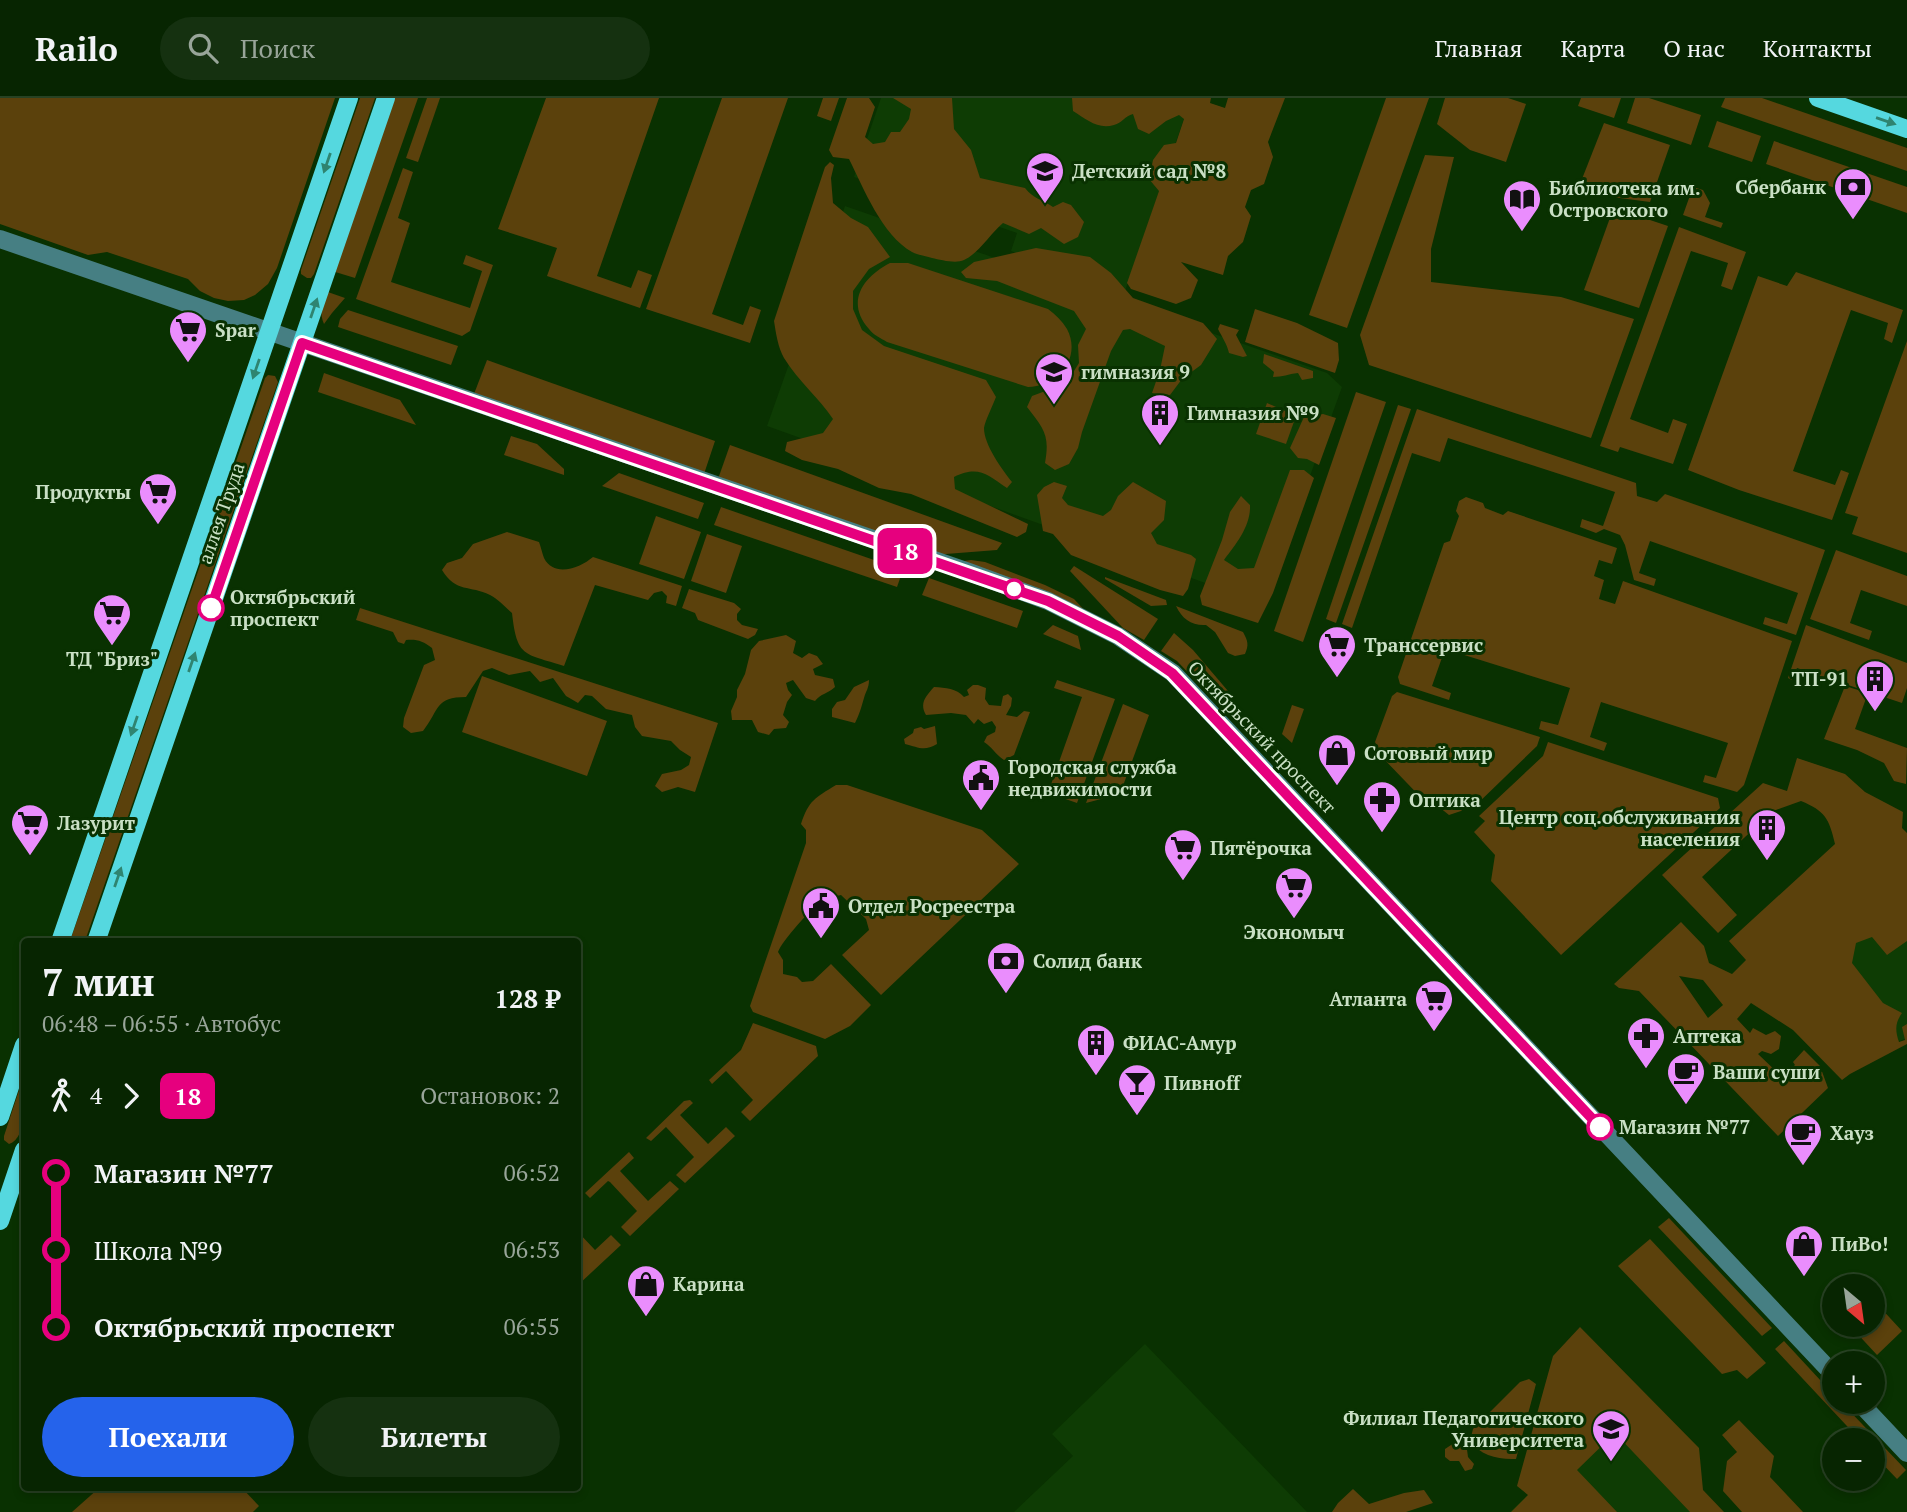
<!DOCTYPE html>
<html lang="ru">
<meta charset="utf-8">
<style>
:root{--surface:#072501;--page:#153110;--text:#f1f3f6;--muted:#98a599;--line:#284223;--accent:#2563eb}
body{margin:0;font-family:"PT Serif",serif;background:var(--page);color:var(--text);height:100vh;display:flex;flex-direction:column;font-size:26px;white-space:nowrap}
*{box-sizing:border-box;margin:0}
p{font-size:23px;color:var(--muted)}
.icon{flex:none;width:38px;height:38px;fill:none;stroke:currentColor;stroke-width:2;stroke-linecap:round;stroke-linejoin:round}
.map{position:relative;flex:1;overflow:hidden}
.drawer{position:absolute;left:21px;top:840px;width:560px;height:553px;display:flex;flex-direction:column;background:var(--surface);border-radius:7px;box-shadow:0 4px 10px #0003,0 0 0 2px var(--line)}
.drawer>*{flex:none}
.badge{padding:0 14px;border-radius:10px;font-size:24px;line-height:46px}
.needle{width:46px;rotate:151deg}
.buttons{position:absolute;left:1822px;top:1176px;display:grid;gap:14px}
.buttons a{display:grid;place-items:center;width:63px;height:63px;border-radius:50%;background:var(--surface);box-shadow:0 4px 10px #0003,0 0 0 2px var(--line);font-size:35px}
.map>.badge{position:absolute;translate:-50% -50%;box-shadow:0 0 0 4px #fff}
.legs{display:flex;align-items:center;gap:10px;height:77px;padding:0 21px;font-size:23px}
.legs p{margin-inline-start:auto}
.summary{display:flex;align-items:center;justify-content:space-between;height:119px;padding:0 21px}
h1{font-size:38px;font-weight:700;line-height:52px}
.action{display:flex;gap:14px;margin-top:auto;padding:14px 21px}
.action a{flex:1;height:80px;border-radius:42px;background:var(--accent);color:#fff;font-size:28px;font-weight:700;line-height:80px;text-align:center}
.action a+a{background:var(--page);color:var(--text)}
ul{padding:0 21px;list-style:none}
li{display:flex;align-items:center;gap:24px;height:77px;font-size:26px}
li i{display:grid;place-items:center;width:10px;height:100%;margin:0 9px;background:currentColor}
li i::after{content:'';width:18px;height:18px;margin:-9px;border:5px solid;border-radius:50%;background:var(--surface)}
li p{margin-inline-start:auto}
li:first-child i{background:linear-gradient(#0000 50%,currentColor 0)}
li:last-child i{background:linear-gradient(currentColor 50%,#0000 0)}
header{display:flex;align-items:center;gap:42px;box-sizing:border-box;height:98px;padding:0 35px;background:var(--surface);border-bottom:2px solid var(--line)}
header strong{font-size:33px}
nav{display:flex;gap:38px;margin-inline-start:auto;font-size:24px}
.search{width:490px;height:63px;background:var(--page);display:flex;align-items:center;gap:18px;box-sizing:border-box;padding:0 24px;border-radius:38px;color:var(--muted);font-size:26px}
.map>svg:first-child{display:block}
.built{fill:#0e3c04}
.green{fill:#5b410c;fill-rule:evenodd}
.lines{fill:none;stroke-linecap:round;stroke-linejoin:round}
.minor{stroke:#467f83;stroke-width:18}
.major{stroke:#55d8df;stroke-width:18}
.oneway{fill:#2f8470}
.line-1-casing{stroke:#fff;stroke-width:16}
.line-1{stroke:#e6007e;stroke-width:10}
.stop-1-dot{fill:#fff;stroke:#e6007e;stroke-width:3.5}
.labels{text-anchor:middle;stroke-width:6;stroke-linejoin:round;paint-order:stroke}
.poi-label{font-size:19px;font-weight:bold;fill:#cae0c5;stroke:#093101;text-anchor:start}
.street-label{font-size:19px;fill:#cae0c5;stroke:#093101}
.stop-label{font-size:19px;font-weight:bold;fill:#cae0c5;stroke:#093101;text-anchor:start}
</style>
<header>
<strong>Railo</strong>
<div class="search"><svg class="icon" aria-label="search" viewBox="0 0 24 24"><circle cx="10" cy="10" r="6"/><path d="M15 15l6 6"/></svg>Поиск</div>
<nav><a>Главная</a><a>Карта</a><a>О нас</a><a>Контакты</a></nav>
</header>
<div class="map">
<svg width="1907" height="1414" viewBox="0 0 1907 1414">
<rect width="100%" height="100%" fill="#093101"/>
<!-- built -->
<g class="built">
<path d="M881,0H1191L1125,193L1011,153L1017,135L854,79Z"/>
<path d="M845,108L1327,275L1342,289L1264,506L767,328Z"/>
<path d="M1907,758V940L1855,961L1780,883Z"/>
<path d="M1145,1246L1307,1414H1014L1073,1358L1052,1336Z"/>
<path d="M1613,1316L1708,1414H1510Z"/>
</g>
<!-- green -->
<g class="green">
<path d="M0,0H335L277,170L268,186L255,197L244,202L228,203L214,200L200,193L188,181L107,154L88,157L0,126Z"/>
<path d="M360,0H375L314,176L311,180H307L301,176V172Z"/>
<path d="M392,0H418L355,180L332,173Z"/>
<path d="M427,0H440L418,64L406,60Z"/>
<path d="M546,0H659L597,178L631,190L638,172L652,177L640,210L547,178L557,150L498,131Z"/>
<path d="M722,0H788L712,216L743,227L750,208L761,212L750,245L646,211Z"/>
<path d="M823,0H839L831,23L817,18Z"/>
<path d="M847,0H869L875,9L865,39L873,46L885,44L891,34H900L909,21L911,11L893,0H952L954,31L971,52L980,80L1025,90C1034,101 1041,101 1053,109L1063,104L1071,107L1084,124L1078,139L1064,146L1041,130L1029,136L1003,125C991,135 978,156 964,162C956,166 941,162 932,160C926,158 917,157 912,154C882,137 864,91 849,61L833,59L829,52Z"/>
<path d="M1072,0H1211L1210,5L1225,10L1228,0H1285L1268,44L1273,59L1264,86L1251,92L1245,109L1251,118L1243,144L1228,158L1223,177L1181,164L1198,182L1191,200L1176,206L1131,191L1127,185L1159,93L1149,81L1153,62L1164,47L1176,45L1184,21L1179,17L1166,23L1149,36L1138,31L1133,16C1125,18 1122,25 1114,27C1098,32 1086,21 1073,13Z"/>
<path d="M1386,0H1429L1347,230L1309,217Z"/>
<path d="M1445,0H1508L1526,6L1506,64L1470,52L1437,26Z"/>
<path d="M1581,0H1621L1614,20L1578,8Z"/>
<path d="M1635,0H1649L1701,17L1691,47L1627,25Z"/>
<path d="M1725,0H1762L1907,50V73L1721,9Z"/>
<path d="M1717,23L1761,38L1752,64L1708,49Z"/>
<path d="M1604,25L1670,47L1650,104L1612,99L1580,86Z"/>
<path d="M1774,43L1907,89V115L1766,66Z"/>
<path d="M1425,57L1454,59L1431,151V184L1561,199L1634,221L1591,340L1369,267L1360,237Z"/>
<path d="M830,64L834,67L831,80L833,105L851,120L868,129L890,159L869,171L853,193V211L862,232L884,248L986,282L996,299C993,307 985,323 984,330C984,347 1002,371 1012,384L1007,390C987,377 979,367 954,379L955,391L1028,426L1026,434L1017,439L911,396L879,390L838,371L802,362L785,353L787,344L823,335L833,321C819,300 798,283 784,260C778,249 776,236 774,223L825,69Z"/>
<path d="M403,70L413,74L398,120L410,125L391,184L470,210L482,173L463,166L466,157L493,167L470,233L462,238L356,201Z"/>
<path d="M1693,89L1703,92L1710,105L1705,119L1723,125L1721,130L1683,117Z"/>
<path d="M1611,117L1650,122L1668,128L1639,210L1584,192Z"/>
<path d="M1679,129L1746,154L1732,192L1721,188L1728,165L1691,153L1630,321L1668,335L1673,321L1687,326L1673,366L1620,349L1618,354L1600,348Z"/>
<path d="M1036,150L1090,159L1111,175L1133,200L1203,225L1217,241L1201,267L1182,281L1170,297L1152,295L1160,272L1165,248L1130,231L1123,232L1111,253L1082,334L1078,350L1069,366L1055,372L1045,365C1050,337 1044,331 1027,309L1032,298L1056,289L1069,281L1079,265L1078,247L1086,231L1074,213L997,183L966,180L961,174L974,164Z"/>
<path d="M890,165H908L1048,211C1056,217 1062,223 1067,231C1082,260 1058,288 1028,289L887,244C881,240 873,237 869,231C845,204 863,179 890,165Z"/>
<path d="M1796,174L1903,212L1892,245L1884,241L1888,225L1851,212L1793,373L1835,387L1841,372L1849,375L1832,422L1739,392L1688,372L1758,178L1787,188Z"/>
<path d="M325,193L345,200L332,215L324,226C319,215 322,205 325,193Z"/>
<path d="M1255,211L1297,225L1338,245L1339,262L1335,275L1245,244Z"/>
<path d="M348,212L458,248L451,267L338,229L340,221Z"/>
<path d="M1220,226L1239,232L1236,237L1247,258L1243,259L1229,255C1227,246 1222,239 1218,231Z"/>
<path d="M1907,243V455L1852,436L1858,419L1845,415Z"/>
<path d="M1264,256L1313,273V280L1302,282L1298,275C1288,276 1283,279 1273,279L1274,274L1263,265Z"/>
<path d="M487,262L715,343L704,376L474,296Z"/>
<path d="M324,275L400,302L416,327L318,294Z"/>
<path d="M268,277L275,278L278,284L85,843H70L265,280Z"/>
<path d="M1356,294L1386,304L1303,544L1274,533Z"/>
<path d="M1267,305L1296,318L1286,346L1256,336Z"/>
<path d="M1398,307L1411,311L1336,525L1326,521Z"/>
<path d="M1417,311L1636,385L1637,398L1657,404L1665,396L1825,452L1796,537L1763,526L1765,519L1787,526L1798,495L1650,443L1639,475L1656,481L1654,488L1634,482L1625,447L1620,437L1604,431L1596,435L1580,429L1582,421L1603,428L1615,394L1448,340L1440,364L1412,355L1352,530L1342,526Z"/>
<path d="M1323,316L1336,320L1319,367L1307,361L1298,360L1290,350L1304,319Z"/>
<path d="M511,338L537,346L564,371V377L504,357Z"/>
<path d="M730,347L1002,445L997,452L933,457L718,381Z"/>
<path d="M1290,372H1304L1314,380L1273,495L1258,525L1202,507L1200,498L1222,442L1230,414L1241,398L1250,407C1251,428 1236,446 1224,462L1238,471L1254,470Z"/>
<path d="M619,375L704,405L698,421L602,388Z"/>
<path d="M1054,384L1067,388L1062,400L1068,407L1103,418L1111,412L1118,398L1133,384L1166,403L1164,422L1151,435L1157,446L1191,457L1196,461L1188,491L1183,498L1160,492L1071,457L1053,436L1043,433L1037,397L1044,389Z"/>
<path d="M1466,399L1483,405L1485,410L1503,417L1508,413L1517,416L1617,450L1612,466L1599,462L1594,478L1604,482L1599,501L1615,506L1623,483L1792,543L1744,687L1737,694L1703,684L1705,677L1716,680L1728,645L1601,604L1590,639L1607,645L1604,653L1539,631L1541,623L1558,627L1570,590L1445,551L1432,588L1451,595L1449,602L1400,586L1398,579L1444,445L1450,443L1459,418L1456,413L1459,403Z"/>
<path d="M721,409L903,472L897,489L714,427Z"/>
<path d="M656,418L701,434L684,481L639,466Z"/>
<path d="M507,434L539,444C541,449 542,455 544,460C554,480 580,470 593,459L682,488L676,508L666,505L667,498L662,493L654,495L648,502L595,487L564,568C524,555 517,560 512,515C505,509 498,501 490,497C470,487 456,495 442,472L447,465L462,460L473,446Z"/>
<path d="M707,436L742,448L726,495L691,483Z"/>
<path d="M1836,452L1907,478V508L1861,492L1850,525L1872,533L1869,542L1810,521Z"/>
<path d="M971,462L985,464L1045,487L1074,501L1090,518L957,464Z"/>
<path d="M1074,468L1158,521L1144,542L1123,530L1070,473Z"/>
<path d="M1105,479L1166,502L1167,507L1151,508L1105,481Z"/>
<path d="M929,480L1023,513L1017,530L922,497Z"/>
<path d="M689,491L734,505L741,511L737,516V522L742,527L758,531L755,537L748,541L698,522L695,515L682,510Z"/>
<path d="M1176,508L1243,534C1248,543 1249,547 1245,556L1235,558L1228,555L1215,534L1206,527C1192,528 1182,521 1176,508Z"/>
<path d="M360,510L718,625L695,694L678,689L662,694L655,688L662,676L681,672L689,667L691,659L680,652L671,643L642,638L635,629L632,617L606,611L592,598L585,597L578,605L566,598L553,580L540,584L530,573L509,577L492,570L483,573L466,599C435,599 440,611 423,633L411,635L403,629L404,620L424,567L435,562L432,550C423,543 417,541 406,542L404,546L398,544L393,534L356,522Z"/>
<path d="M1053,527L1078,538L1081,552L1043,536Z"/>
<path d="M1806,527L1907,565V590L1902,605L1797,570L1792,582L1788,580Z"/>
<path d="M1174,535L1193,552L1228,593L1218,606L1177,563L1161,553Z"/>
<path d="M786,537L796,543L793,555L802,560L809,555L817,558L823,566L813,571L815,577L833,581L835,589C829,595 820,596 815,603L806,600L793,582L786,585L788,592L792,597L787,604L783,617L789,624L786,630L774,631L769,637L758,634L752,622H732L731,613L737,599V592L745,576L751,552L759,543Z"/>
<path d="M482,578L607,623L587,678L462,634Z"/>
<path d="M869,582C869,590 866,593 864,600C861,610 860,615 855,625L832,619V611L837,604L845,602L854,589Z"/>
<path d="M1057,582L1115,601L1077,705L1048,695L1082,599L1054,590Z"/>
<path d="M973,587H978L986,590L985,601L989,607L1001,608L1003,598L1008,596L1012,600L1011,608L1006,617L1017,619L1024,613L1030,614L1014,657L1004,662C996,657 992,649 984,644L987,638L995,634L996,629L992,623L984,626L978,621L974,626L966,617L951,615L926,617C919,605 926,598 934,589C946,590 956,590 964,599L969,597L967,592Z"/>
<path d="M1845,588L1868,595L1855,631L1907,650L1906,686L1894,683L1884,665L1857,652L1824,641Z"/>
<path d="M1397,594L1540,639L1537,648L1472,711L1467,707L1461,713L1449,717L1439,709L1432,711L1380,657L1375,644L1392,598Z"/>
<path d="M1123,606L1149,617L1120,696L1086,705Z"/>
<path d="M1292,607L1304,611L1292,645L1282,636Z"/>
<path d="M935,628L937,646C924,654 918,649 905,646L904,641L913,635L914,631L921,629L924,631Z"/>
<path d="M1548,644L1718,700L1720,710L1561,857L1491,783L1495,757L1474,734L1485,723L1479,718L1543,658Z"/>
<path d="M1797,660L1845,676L1865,694L1903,714L1902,730L1907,735V843L1887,857L1872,839L1856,845L1852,865L1883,905L1902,915C1895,925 1895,932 1899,944L1905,942L1902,929L1907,926V946L1850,976L1842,982L1793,932L1751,905L1737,921L1750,935L1753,930L1766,937L1775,933L1781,938L1779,951L1771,956L1762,953L1758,956L1782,979L1795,967L1793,964L1804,952L1820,968L1828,990L1778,1038L1639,893L1619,890L1614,886L1681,824L1704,848L1709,865L1732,876L1746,862L1729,843L1835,746C1829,720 1825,713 1801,703L1773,713L1702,779L1737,817L1718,835L1662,777L1763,685L1787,693ZM1679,878L1703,882L1723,907L1708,920Z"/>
<path d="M836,687H847L982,732L1019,766L881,897L842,857L869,832L866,821L841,797C836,798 828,799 824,801C813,808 782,843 778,854L783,862V876L797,879L802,884L813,883L831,866L871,907L850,928L825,941L753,914L750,908L806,745V732L801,726C809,702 815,700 836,687Z"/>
<path d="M753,925L816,948L818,958L750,1023L741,1014L753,1002L726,973L712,986L709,982L741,952Z"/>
<path d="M24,977C25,994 29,1040 9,1046L4,1042V1038Z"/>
<path d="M690,1002L693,1005L680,1017L708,1046L726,1029L735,1038L685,1085L676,1077L694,1059L666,1029L651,1043L646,1040L684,1003Z"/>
<path d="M629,1054L634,1060L620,1073L648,1103L670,1083L679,1091L630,1138L621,1129L637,1113L610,1084L608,1083L590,1100L585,1095Z"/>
<path d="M1669,1120L1772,1230L1762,1238L1658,1129Z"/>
<path d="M578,1134L595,1152L611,1137L621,1147L578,1187Z"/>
<path d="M1650,1141L1766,1265L1747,1281L1737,1272L1722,1276L1618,1168Z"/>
<path d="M1878,1207L1902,1233L1877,1257L1853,1231L1857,1227H1872L1873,1212Z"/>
<path d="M1580,1229L1699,1350L1703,1392L1724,1414H1690L1615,1335L1577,1372L1617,1414H1511L1528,1397L1517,1388L1553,1258Z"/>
<path d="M1784,1243L1834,1297V1304H1841L1906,1372L1897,1381L1873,1356L1872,1342H1860L1775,1251Z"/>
<path d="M1529,1281L1536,1286L1516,1361C1498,1362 1480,1357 1470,1343L1473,1331L1520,1284Z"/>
<path d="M1739,1322L1774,1358L1770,1379L1803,1414H1742L1723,1393L1727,1363L1737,1354L1722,1337Z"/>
<path d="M1460,1341L1466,1344L1468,1359L1474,1366L1472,1371L1465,1373L1459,1363H1450L1445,1359V1351Z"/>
<path d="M99,1390H242L259,1408L253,1414H72Z"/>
<path d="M1353,1391L1369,1406L1404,1395L1424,1392L1433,1405L1406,1414H1332L1338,1405Z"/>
</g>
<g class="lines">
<!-- minor -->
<g class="minor">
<path d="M0,141L969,474L1048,503L1118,538L1173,575L1834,1277"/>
<path d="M1859,1304L1907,1355"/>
</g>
<!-- major -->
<g class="major">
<path d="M1818,0L1907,31"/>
<path d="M60,844L349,0"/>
<path d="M96,844L386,0"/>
<path d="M0,1019L24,947"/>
<path d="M0,1123L24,1052"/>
</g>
</g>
<!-- one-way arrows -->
<defs><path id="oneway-solid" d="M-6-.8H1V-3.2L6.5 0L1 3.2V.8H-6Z" transform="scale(1.75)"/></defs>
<g class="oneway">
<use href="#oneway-solid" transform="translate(1886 23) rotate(19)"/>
<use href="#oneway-solid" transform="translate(327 65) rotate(109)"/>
<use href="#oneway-solid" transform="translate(314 210) rotate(-71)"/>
<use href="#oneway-solid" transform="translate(256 271) rotate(109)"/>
<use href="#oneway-solid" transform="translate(192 564) rotate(-71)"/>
<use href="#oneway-solid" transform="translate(134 628) rotate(109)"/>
<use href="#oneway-solid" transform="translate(118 779) rotate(-71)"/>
</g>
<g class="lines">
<defs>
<path id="line-1" d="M211,510L302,245L1048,503L1118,538L1172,575L1600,1029"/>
</defs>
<!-- line-1 casing -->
<use href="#line-1" class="line-1-casing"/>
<!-- line-1 -->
<use href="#line-1" class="line-1"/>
</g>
<!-- icons -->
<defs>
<symbol id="school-pin" viewBox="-11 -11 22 30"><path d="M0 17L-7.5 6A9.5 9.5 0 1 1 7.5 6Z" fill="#ea8dfd" stroke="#093101"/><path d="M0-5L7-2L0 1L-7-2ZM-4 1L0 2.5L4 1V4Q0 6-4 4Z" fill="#111"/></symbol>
<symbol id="bank-pin" viewBox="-11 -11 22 30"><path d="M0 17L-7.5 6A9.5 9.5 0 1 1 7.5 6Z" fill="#ea8dfd" stroke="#093101"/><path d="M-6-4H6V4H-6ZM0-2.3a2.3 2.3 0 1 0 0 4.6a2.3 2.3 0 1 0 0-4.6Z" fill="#111"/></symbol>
<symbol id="library-pin" viewBox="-11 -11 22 30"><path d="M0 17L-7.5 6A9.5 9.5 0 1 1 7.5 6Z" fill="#ea8dfd" stroke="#093101"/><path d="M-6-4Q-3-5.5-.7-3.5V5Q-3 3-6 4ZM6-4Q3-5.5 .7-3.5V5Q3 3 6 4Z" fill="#111"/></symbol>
<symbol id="supermarket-pin" viewBox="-11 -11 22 30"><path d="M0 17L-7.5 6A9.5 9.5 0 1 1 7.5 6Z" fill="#ea8dfd" stroke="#093101"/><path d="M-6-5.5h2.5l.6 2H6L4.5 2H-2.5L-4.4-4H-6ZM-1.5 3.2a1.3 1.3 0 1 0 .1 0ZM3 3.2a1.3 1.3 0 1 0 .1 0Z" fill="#111"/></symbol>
<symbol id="building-pin" viewBox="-11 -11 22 30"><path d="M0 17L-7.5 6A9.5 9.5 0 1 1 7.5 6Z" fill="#ea8dfd" stroke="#093101"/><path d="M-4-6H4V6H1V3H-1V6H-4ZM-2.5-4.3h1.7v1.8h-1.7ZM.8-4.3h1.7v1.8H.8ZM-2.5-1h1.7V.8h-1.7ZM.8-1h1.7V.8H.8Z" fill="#111"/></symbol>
<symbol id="shop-pin" viewBox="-11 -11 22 30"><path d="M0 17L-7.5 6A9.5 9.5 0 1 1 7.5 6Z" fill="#ea8dfd" stroke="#093101"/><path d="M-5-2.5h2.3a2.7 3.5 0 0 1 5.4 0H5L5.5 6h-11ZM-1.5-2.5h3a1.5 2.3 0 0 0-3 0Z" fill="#111"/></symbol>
<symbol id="civic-pin" viewBox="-11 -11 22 30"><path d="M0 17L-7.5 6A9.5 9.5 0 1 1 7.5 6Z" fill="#ea8dfd" stroke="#093101"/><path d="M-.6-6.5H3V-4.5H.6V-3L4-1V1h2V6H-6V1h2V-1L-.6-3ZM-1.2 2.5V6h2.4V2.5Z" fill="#111"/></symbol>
<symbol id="pharmacy-pin" viewBox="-11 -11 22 30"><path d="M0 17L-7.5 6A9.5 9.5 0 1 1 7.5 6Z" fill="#ea8dfd" stroke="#093101"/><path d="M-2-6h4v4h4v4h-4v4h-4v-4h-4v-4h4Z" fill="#111"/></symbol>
<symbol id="cafe-pin" viewBox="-11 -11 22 30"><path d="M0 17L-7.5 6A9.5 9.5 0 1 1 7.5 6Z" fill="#ea8dfd" stroke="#093101"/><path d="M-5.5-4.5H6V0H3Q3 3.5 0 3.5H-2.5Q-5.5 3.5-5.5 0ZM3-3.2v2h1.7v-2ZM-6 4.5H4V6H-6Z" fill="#111"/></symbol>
<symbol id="bar-pin" viewBox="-11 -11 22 30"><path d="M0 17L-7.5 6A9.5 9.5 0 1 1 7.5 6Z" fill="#ea8dfd" stroke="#093101"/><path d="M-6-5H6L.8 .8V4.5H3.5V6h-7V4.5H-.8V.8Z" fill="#111"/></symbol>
<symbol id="university-pin" viewBox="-11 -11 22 30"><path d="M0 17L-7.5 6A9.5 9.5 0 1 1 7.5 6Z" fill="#ea8dfd" stroke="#093101"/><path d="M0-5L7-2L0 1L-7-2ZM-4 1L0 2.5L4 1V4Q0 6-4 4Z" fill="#111"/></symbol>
</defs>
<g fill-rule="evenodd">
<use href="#school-pin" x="1023" y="51" width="44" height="60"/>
<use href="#bank-pin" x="1831" y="67" width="44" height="60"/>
<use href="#library-pin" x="1500" y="79" width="44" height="60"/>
<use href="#supermarket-pin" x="166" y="210" width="44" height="60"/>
<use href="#school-pin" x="1032" y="252" width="44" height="60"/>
<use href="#building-pin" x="1138" y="293" width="44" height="60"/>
<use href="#supermarket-pin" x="136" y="372" width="44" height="60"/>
<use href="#supermarket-pin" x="90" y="493" width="44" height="60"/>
<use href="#supermarket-pin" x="1315" y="525" width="44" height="60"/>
<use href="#building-pin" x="1853" y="559" width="44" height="60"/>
<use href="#shop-pin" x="1315" y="633" width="44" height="60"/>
<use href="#civic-pin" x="959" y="658" width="44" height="60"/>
<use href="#pharmacy-pin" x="1360" y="680" width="44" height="60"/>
<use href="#supermarket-pin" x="8" y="703" width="44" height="60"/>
<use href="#building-pin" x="1745" y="708" width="44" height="60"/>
<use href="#supermarket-pin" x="1161" y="728" width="44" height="60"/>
<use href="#supermarket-pin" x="1272" y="766" width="44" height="60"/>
<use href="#civic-pin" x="799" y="786" width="44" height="60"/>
<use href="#bank-pin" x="984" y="841" width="44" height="60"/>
<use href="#supermarket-pin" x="1412" y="879" width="44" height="60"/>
<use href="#pharmacy-pin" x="1624" y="916" width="44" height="60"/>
<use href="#building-pin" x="1074" y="923" width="44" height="60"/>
<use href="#cafe-pin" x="1664" y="952" width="44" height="60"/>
<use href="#bar-pin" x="1115" y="963" width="44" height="60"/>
<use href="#cafe-pin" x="1781" y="1013" width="44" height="60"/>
<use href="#shop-pin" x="1782" y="1124" width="44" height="60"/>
<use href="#shop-pin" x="624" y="1164" width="44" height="60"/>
<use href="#university-pin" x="1589" y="1309" width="44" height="60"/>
</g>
<!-- markers -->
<g class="stop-1-dot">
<circle cx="1014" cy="491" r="9"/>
<circle cx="211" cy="510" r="12"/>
<circle cx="1600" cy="1029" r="12"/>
</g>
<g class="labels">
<!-- poi labels -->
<g class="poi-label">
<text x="1072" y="80">Детский сад №8</text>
<text x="1826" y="96" text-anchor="end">Сбербанк</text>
<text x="1549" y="97">Библиотека им.<tspan x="1549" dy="22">Островского</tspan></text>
<text x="215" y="239">Spar</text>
<text x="1081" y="281">гимназия 9</text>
<text x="1187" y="322">Гимназия №9</text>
<text x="131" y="401" text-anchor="end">Продукты</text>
<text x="1364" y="554">Транссервис</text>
<text x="112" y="568" text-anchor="middle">ТД "Бриз"</text>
<text x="1848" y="588" text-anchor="end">ТП-91</text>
<text x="1364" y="662">Сотовый мир</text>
<text x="1008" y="676">Городская служба<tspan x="1008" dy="22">недвижимости</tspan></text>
<text x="1409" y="709">Оптика</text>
<text x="1740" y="726" text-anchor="end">Центр соц.обслуживания<tspan x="1740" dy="22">населения</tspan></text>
<text x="57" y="732">Лазурит</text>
<text x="1210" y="757">Пятёрочка</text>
<text x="848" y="815">Отдел Росреестра</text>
<text x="1294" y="841" text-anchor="middle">Экономыч</text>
<text x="1033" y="870">Солид банк</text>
<text x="1407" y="908" text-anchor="end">Атланта</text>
<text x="1673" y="945">Аптека</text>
<text x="1123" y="952">ФИАС-Амур</text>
<text x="1713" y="981">Ваши суши</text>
<text x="1164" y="992">Пивнoff</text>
<text x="1830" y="1042">Хауз</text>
<text x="1831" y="1153">ПиВо!</text>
<text x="673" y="1193">Карина</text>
<text x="1584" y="1327" text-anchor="end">Филиал Педагогического<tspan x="1584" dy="22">Университета</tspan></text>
</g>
<!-- street labels -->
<g class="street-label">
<text transform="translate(221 415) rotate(-71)" y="7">аллея Труда</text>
<text transform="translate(1262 639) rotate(46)" y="7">Октябрьский проспект</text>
</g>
<!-- stop labels -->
<g class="stop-label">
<text x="230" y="506">Октябрьский<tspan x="230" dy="22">проспект</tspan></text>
<text x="1619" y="1036">Магазин №77</text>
</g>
</g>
</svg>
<div class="buttons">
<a><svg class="needle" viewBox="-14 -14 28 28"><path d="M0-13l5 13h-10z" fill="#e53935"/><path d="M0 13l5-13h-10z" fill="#98a599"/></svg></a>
<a>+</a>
<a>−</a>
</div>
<b class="badge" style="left:905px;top:453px;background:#e6007e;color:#fff">18</b>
<section class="drawer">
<div class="summary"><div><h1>7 мин</h1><p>06:48 – 06:55 · Автобус</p></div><b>128 ₽</b></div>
<div class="legs"><svg class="icon" aria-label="walk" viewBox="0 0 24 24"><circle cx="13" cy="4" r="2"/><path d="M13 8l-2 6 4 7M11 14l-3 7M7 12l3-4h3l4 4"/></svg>4<svg class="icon" aria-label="forward" viewBox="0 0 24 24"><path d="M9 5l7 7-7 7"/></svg><b class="badge" style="background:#e6007e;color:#fff">18</b><p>Остановок: 2</p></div>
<ul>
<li><i style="color:#e6007e"></i><b>Магазин №77</b><p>06:52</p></li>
<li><i style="color:#e6007e"></i><span>Школа №9</span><p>06:53</p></li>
<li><i style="color:#e6007e"></i><b>Октябрьский проспект</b><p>06:55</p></li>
</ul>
<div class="action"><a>Поехали</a><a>Билеты</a></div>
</section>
</div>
